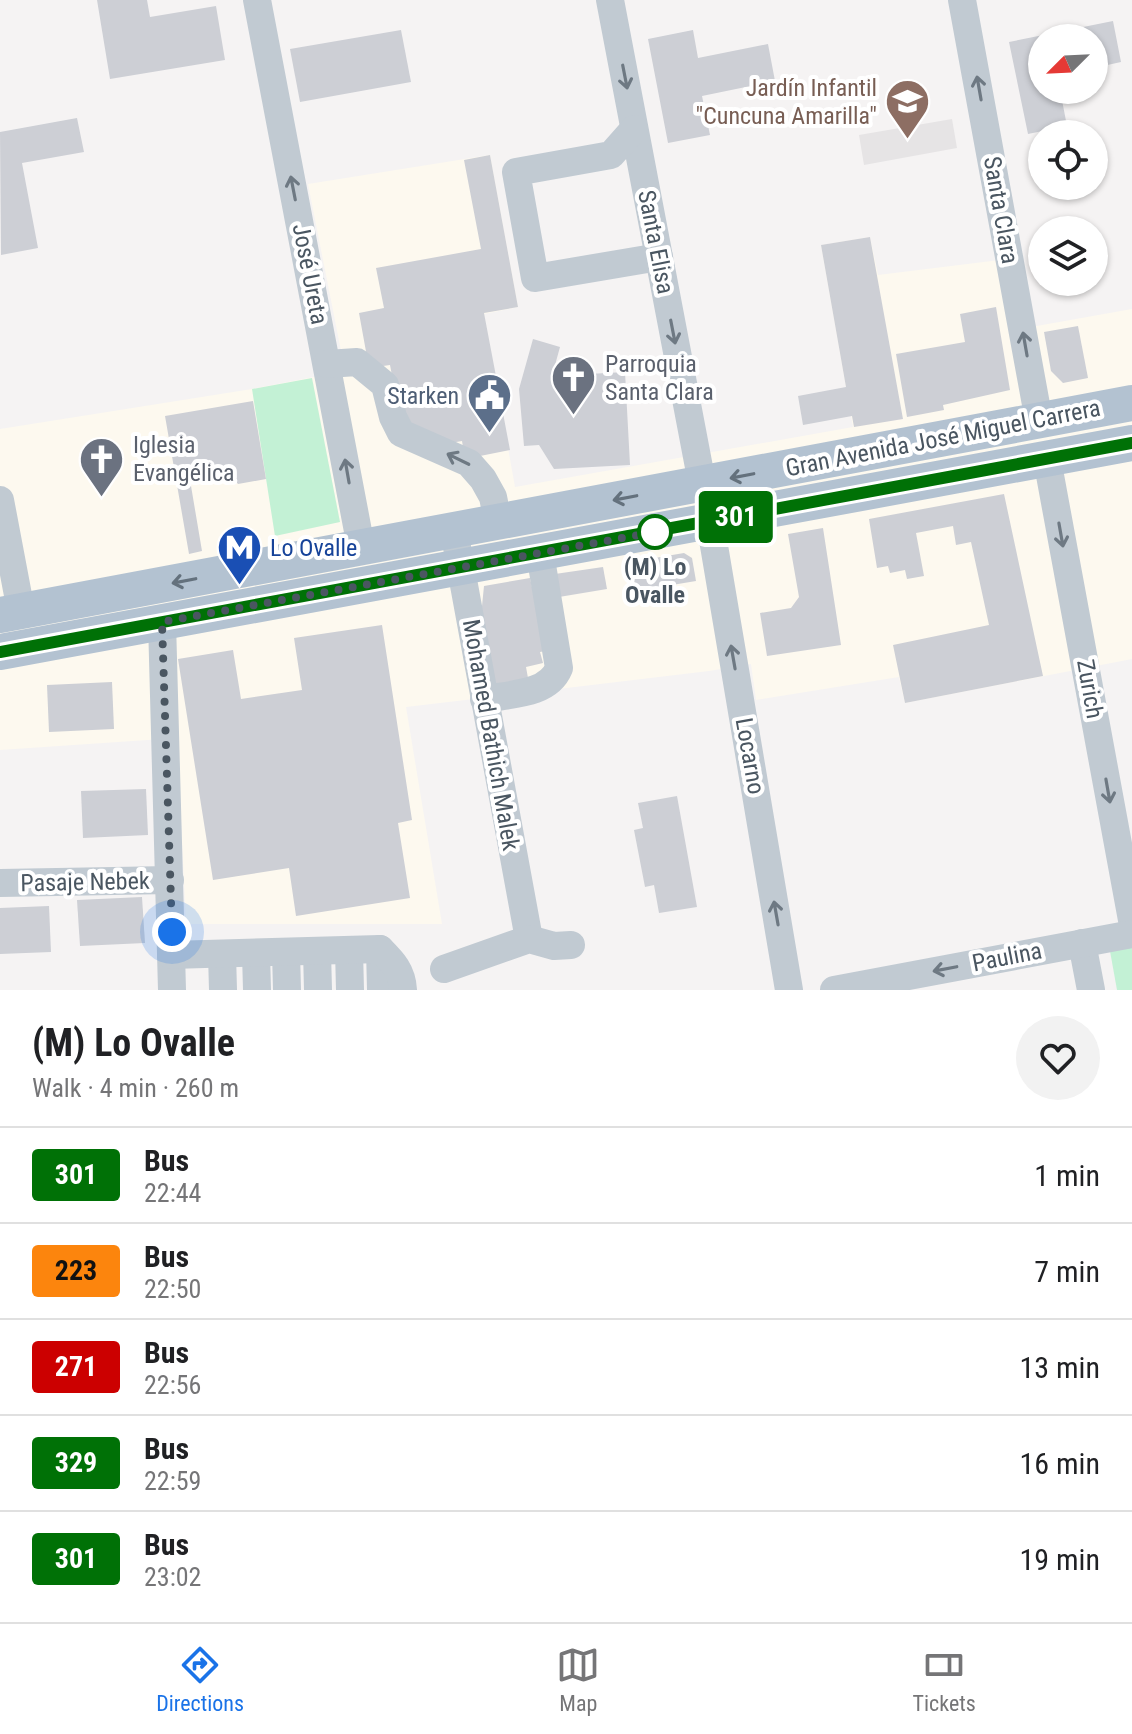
<!DOCTYPE html>
<meta charset="utf-8">
<style>
:root{--surface:#fff;--page:#f2f2f2;--text:#202124;--muted:#757577;--line:#e0e0e0;--accent:#1a73e8}
body{margin:0;font-family:"Roboto Condensed",sans-serif;background:var(--page);color:var(--text);height:100vh;display:flex;flex-direction:column;font-size:30px;white-space:nowrap}
*{box-sizing:border-box;margin:0}
p{font-size:26px;color:var(--muted)}
.icon{flex:none;width:44px;height:44px;fill:none;stroke:currentColor;stroke-width:2;stroke-linecap:round;stroke-linejoin:round}
.map{position:relative;height:990px;overflow:hidden}
.panel{display:flex;flex-direction:column;background:var(--surface);flex:1}
.panel>*{flex:none}
.badge{padding:0 16px;border-radius:6px;font-size:28px;line-height:52px}
.needle{width:52px;rotate:246deg}
.controls{position:absolute;left:1028px;top:24px;display:grid;gap:16px}
.controls a{display:grid;place-items:center;width:80px;height:80px;border-radius:50%;background:var(--surface);box-shadow:0 2px 6px #0004;font-size:40px}
.you{position:absolute;width:40px;height:40px;margin:-20px;border:6px solid #fff;border-radius:50%;background:#1a73e8;box-shadow:0 0 0 12px #1a73e833}
.map>.badge{position:absolute;translate:-50% -50%;box-shadow:0 0 0 4px #fff}
.round{display:grid;place-items:center;flex:none;width:84px;height:84px;border-radius:42px;background:var(--page)}
.head{display:flex;align-items:center;justify-content:space-between;height:136px;padding:0 32px}
h1{font-size:38px;font-weight:700;line-height:60px}
ul{padding:0;list-style:none}
li{display:flex;align-items:center;gap:24px;height:96px;padding:0 32px;border-top:2px solid var(--line)}
li div{flex:1}
li b{display:block;font-size:30px}
li em{font-style:normal}
li .badge{min-width:88px;font-weight:700;text-align:center}
.menu{display:flex;justify-content:space-around;align-items:center;height:112px;border-top:2px solid var(--line);background:var(--surface);font-size:22px;color:var(--muted)}
.menu a{display:grid;justify-items:center;gap:4px}
.menu .selected{color:var(--accent)}
.map>svg:first-child{display:block}
.commercial{fill:#fdf9ef}
.education{fill:#e6e4e5}
.green{fill:#c3f1d5}
.building{fill:#cdcfd5}
.lines{fill:none;stroke-linecap:round;stroke-linejoin:round}
.minor{stroke:#c1cad2;stroke-width:28}
.major{stroke:#b3c2d1;stroke-width:36}
.oneway{stroke:#6e7983}
.oneway2{stroke:#64717d}
.line-casing{stroke:#fff;stroke-width:18}
.line{stroke:#007106;stroke-width:12}
.walk{stroke:#4a5661;stroke-width:8;stroke-dasharray:0 14.4}
.stop-dot{fill:#fff;stroke:#007106;stroke-width:4}
.labels{text-anchor:middle;stroke-width:8;stroke-linejoin:round;paint-order:stroke}
.education-label{font-size:24px;fill:#785e54;stroke:#fff;text-anchor:end}
.street-label{font-size:24px;fill:#4a5661;stroke:#fff}
.worship-label{font-size:24px;fill:#5b616d;stroke:#fff;text-anchor:start}
.service-label{font-size:24px;fill:#4e5e75;stroke:#fff;text-anchor:end}
.transit-label{font-size:24px;fill:#164399;stroke:#fff;text-anchor:start}
.stop-label{font-size:24px;font-weight:bold;fill:#4a5661;stroke:#fff}
</style>
<div class="map">
<svg width="1132" height="990" viewBox="0 0 1132 990">
<rect width="100%" height="100%" fill="#f5f3f3"/>
<!-- commercial -->
<path class="commercial" d="M490,155L518,307L484,314L515,487L853,427L821,245L870,237L878,275L1016,258L1031,327L1132,309V659L905,703L899,677L756,700L751,664L709,671L406,707L442,924H186L177,738L0,750V429L252,389L345,371L308,184Z"/>
<!-- education -->
<path class="education" d="M952,119L957,148L864,165L859,135Z"/>
<!-- green -->
<g class="green">
<path d="M312,378L340,522L275,536L252,389Z"/>
<path d="M1132,947V990H1117L1110,951Z"/>
</g>
<!-- building -->
<g class="building">
<path d="M97,0H147L150,17L216,6L225,60L110,79Z"/>
<path d="M1113,21L1121,62L1094,68V38H1042V90H1060L1067,126L1028,134L1009,42Z"/>
<path d="M401,30L411,82L300,102L290,49Z"/>
<path d="M693,30L698,58L768,44L775,81L702,96L710,135L668,143L648,39Z"/>
<path d="M77,118L84,152L22,163L38,248L1,255L0,132Z"/>
<path d="M490,155L518,307L484,313L510,450L465,459L462,441L433,446L402,428L390,365L369,368L359,313L384,308L376,268L481,249L464,160Z"/>
<path d="M870,237L903,419L854,427L852,416L803,425L798,396L846,387L821,245Z"/>
<path d="M996,307L1010,390L943,405L944,410L907,417L896,354L965,342L960,314Z"/>
<path d="M1078,326L1088,378L1063,383L1051,371L1044,332Z"/>
<path d="M533,339L560,347L552,376L625,372L630,465L554,469L539,445L524,446L519,389Z"/>
<path d="M253,401L266,479L238,484L230,474L216,483L190,480L202,551L189,554L165,416Z"/>
<path d="M1004,494L1043,676L905,703L893,645L989,625L971,542L956,545L953,526L916,533L924,576L907,579L905,570L890,573L888,566L877,568L869,519Z"/>
<path d="M823,528L841,645L767,656L760,613L791,608L799,597L788,534Z"/>
<path d="M684,553L692,558L696,581L636,591L631,562Z"/>
<path d="M603,567L607,589L559,597L555,574Z"/>
<path d="M530,578L546,651L540,652L543,663L526,667L528,678L496,685L481,616L484,586Z"/>
<path d="M382,625L412,820L398,823L410,898L296,916L289,868L213,880L178,659L233,650L241,699L302,690L294,638Z"/>
<path d="M112,682L114,729L49,732L47,685Z"/>
<path d="M146,789L148,835L83,838L81,791Z"/>
<path d="M677,796L697,907L659,913L654,885L645,887L634,830L643,828L638,803Z"/>
<path d="M142,897L145,943L80,946L77,900Z"/>
<path d="M49,906L51,952L0,954V908Z"/>
</g>
<g class="lines">
<!-- minor -->
<g class="minor">
<path d="M257,0L361,547"/>
<path d="M610,0L702,483"/>
<path d="M962,0L1039,421"/>
<path d="M634,129L611,155L516,172L535,278L659,257"/>
<path d="M327,364L357,362L385,385L393,417L401,433L469,463L483,479L493,497L498,522"/>
<path d="M1047,459L1132,920"/>
<path d="M0,500L21,611"/>
<path d="M710,522L789,990"/>
<path d="M457,547L529,939"/>
<path d="M162,622L172,990"/>
<path d="M484,699C510,694 548,695 559,668L540,553"/>
<path d="M0,883L170,880"/>
<path d="M1082,943L1091,990"/>
<path d="M380,949L381,990"/>
<path d="M349,950L350,990"/>
<path d="M317,951L318,990"/>
<path d="M286,952L287,990"/>
<path d="M256,953L257,990"/>
<path d="M222,954L223,990"/>
<path d="M171,955L380,949C393,962 402,971 403,990"/>
<path d="M444,969L529,939L554,946L571,945"/>
<path d="M834,990L1132,934"/>
</g>
<!-- major -->
<g class="major">
<path d="M0,615L1132,403"/>
<path d="M0,652L1132,443"/>
</g>
</g>
<!-- one-way arrows -->
<defs><path id="oneway-shaft" d="M-6 0H5M1.5-3L5.5 0L1.5 3" fill="none" stroke-width="1.6" stroke-linecap="round" stroke-linejoin="round" transform="scale(2)"/></defs>
<g class="oneway">
<use href="#oneway-shaft" transform="translate(625 77) rotate(79)"/>
<use href="#oneway-shaft" transform="translate(979 88) rotate(-100)"/>
<use href="#oneway-shaft" transform="translate(293 188) rotate(-101)"/>
<use href="#oneway-shaft" transform="translate(673 332) rotate(79)"/>
<use href="#oneway-shaft" transform="translate(1025 344) rotate(-100)"/>
<use href="#oneway-shaft" transform="translate(458 459) rotate(-154)"/>
<use href="#oneway-shaft" transform="translate(347 471) rotate(-100)"/>
<use href="#oneway-shaft" transform="translate(1061 535) rotate(80)"/>
<use href="#oneway-shaft" transform="translate(733 657) rotate(-100)"/>
<use href="#oneway-shaft" transform="translate(1108 791) rotate(80)"/>
<use href="#oneway-shaft" transform="translate(776 913) rotate(-100)"/>
<use href="#oneway-shaft" transform="translate(945 969) rotate(169)"/>
</g>
<g class="oneway2">
<use href="#oneway-shaft" transform="translate(742 476) rotate(169)"/>
<use href="#oneway-shaft" transform="translate(625 498) rotate(169)"/>
<use href="#oneway-shaft" transform="translate(184 581) rotate(169)"/>
</g>
<g class="lines">
<defs>
<path id="line" d="M0,652L1132,443"/>
</defs>
<!-- line casing -->
<use href="#line" class="line-casing"/>
<!-- line -->
<use href="#line" class="line"/>
<!-- walk -->
<path class="walk" d="M172,932L162,622L655,532"/>
</g>
<!-- icons -->
<defs>
<symbol id="school-pin" viewBox="-11 -11 22 30"><path d="M0 17L-7.5 6A9.5 9.5 0 1 1 7.5 6Z" fill="#8d6e63" stroke="#fff"/><path d="M0-5L7-2L0 1L-7-2ZM-4 1L0 2.5L4 1V4Q0 6-4 4Z" fill="#fff"/></symbol>
<symbol id="church-pin" viewBox="-11 -11 22 30"><path d="M0 17L-7.5 6A9.5 9.5 0 1 1 7.5 6Z" fill="#6b7280" stroke="#fff"/><path d="M-1.2-6h2.4v3.5h3.3v2.4h-3.3V6h-2.4V-.1h-3.3v-2.4h3.3Z" fill="#fff"/></symbol>
<symbol id="civic-pin" viewBox="-11 -11 22 30"><path d="M0 17L-7.5 6A9.5 9.5 0 1 1 7.5 6Z" fill="#5c6f8a" stroke="#fff"/><path d="M-.6-6.5H3V-4.5H.6V-3L4-1V1h2V6H-6V1h2V-1L-.6-3ZM-1.2 2.5V6h2.4V2.5Z" fill="#fff"/></symbol>
<symbol id="metro-pin" viewBox="-11 -11 22 30"><path d="M0 17L-7.5 6A9.5 9.5 0 1 1 7.5 6Z" fill="#1a4fb4" stroke="#fff"/><path d="M-5.5 5V-5H-3L0 0L3-5H5.5V5H3V-.5L0 4L-3-.5V5Z" fill="#fff"/></symbol>
</defs>
<g fill-rule="evenodd">
<use href="#school-pin" x="882" y="76" width="51" height="69"/>
<use href="#church-pin" x="548" y="352" width="51" height="69"/>
<use href="#civic-pin" x="464" y="370" width="51" height="69"/>
<use href="#church-pin" x="76" y="434" width="51" height="69"/>
<use href="#metro-pin" x="214" y="522" width="51" height="69"/>
</g>
<!-- markers -->
<circle class="stop-dot" cx="655" cy="532" r="16"/>
<g class="labels">
<!-- education labels -->
<g class="education-label">
<text x="877" y="96">Jardín Infantil<tspan x="877" dy="28">"Cuncuna Amarilla"</tspan></text>
</g>
<!-- street labels -->
<g class="street-label">
<text transform="translate(1001 210) rotate(80)" y="8">Santa Clara</text>
<text transform="translate(656 242) rotate(79)" y="8">Santa Elisa</text>
<text transform="translate(310 274) rotate(79)" y="8">José Ureta</text>
<text transform="translate(943 438) rotate(-11)" y="8">Gran Avenida José Miguel Carrera</text>
<text transform="translate(1090 689) rotate(80)" y="8">Zurich</text>
<text transform="translate(491 735) rotate(80)" y="8">Mohamed Bathich Malek</text>
<text transform="translate(750 756) rotate(80)" y="8">Locarno</text>
<text transform="translate(85 882) rotate(-1)" y="8">Pasaje Nebek</text>
<text transform="translate(1007 957) rotate(-11)" y="8">Paulina</text>
</g>
<!-- worship labels -->
<g class="worship-label">
<text x="605" y="372">Parroquia<tspan x="605" dy="28">Santa Clara</tspan></text>
<text x="133" y="453">Iglesia<tspan x="133" dy="28">Evangélica</tspan></text>
</g>
<!-- service labels -->
<g class="service-label">
<text x="459" y="404">Starken</text>
</g>
<!-- transit labels -->
<g class="transit-label">
<text x="270" y="556">Lo Ovalle</text>
</g>
<!-- stop labels -->
<g class="stop-label">
<text x="655" y="575">(M) Lo<tspan x="655" dy="28">Ovalle</tspan></text>
</g>
</g>
</svg>
<div class="controls">
<a><svg class="needle" viewBox="-14 -14 28 28"><path d="M0-13l5 13h-10z" fill="#e53935"/><path d="M0 13l5-13h-10z" fill="#757577"/></svg></a>
<a><svg class="icon" aria-label="locate" viewBox="0 0 24 24"><circle cx="12" cy="12" r="6"/><path d="M12 2v4M12 18v4M2 12h4M18 12h4"/></svg></a>
<a><svg class="icon" aria-label="layers" viewBox="0 0 24 24"><path d="M12 4l9 5-9 5-9-5zM3 14l9 5 9-5"/></svg></a>
</div>
<div class="you" style="left:172px;top:932px"></div>
<b class="badge" style="left:736px;top:517px;background:#007106;color:#fff">301</b>
</div>
<section class="panel">
<div class="head"><div><h1>(M) Lo Ovalle</h1><p>Walk · 4 min · 260 m</p></div><a class="round"><svg class="icon" aria-label="heart" viewBox="0 0 24 24"><path d="M12 20l-8-8c-3-5 5-10 8-4 3-6 11-1 8 4z"/></svg></a></div>
<ul>
<li><span class="badge" style="background:#007106;color:#fff">301</span><div><b>Bus</b><p>22:44</p></div><em>1 min</em></li>
<li><span class="badge" style="background:#fc850d;color:#111">223</span><div><b>Bus</b><p>22:50</p></div><em>7 min</em></li>
<li><span class="badge" style="background:#c00;color:#fff">271</span><div><b>Bus</b><p>22:56</p></div><em>13 min</em></li>
<li><span class="badge" style="background:#007106;color:#fff">329</span><div><b>Bus</b><p>22:59</p></div><em>16 min</em></li>
<li><span class="badge" style="background:#007106;color:#fff">301</span><div><b>Bus</b><p>23:02</p></div><em>19 min</em></li>
</ul>
</section>
<nav class="menu">
<a class="selected"><svg class="icon" aria-label="directions" viewBox="0 0 24 24"><path d="M12 3l9 9-9 9-9-9zM9 14v-3h6M13 9l2 2-2 2"/></svg>Directions</a>
<a><svg class="icon" aria-label="map" viewBox="0 0 24 24"><path d="M3 6l6-2 6 2 6-2v14l-6 2-6-2-6 2zM9 4v14M15 6v14"/></svg>Map</a>
<a><svg class="icon" aria-label="tickets" viewBox="0 0 24 24"><path d="M3 7h18v10H3zM15 7v10"/></svg>Tickets</a>
</nav>
